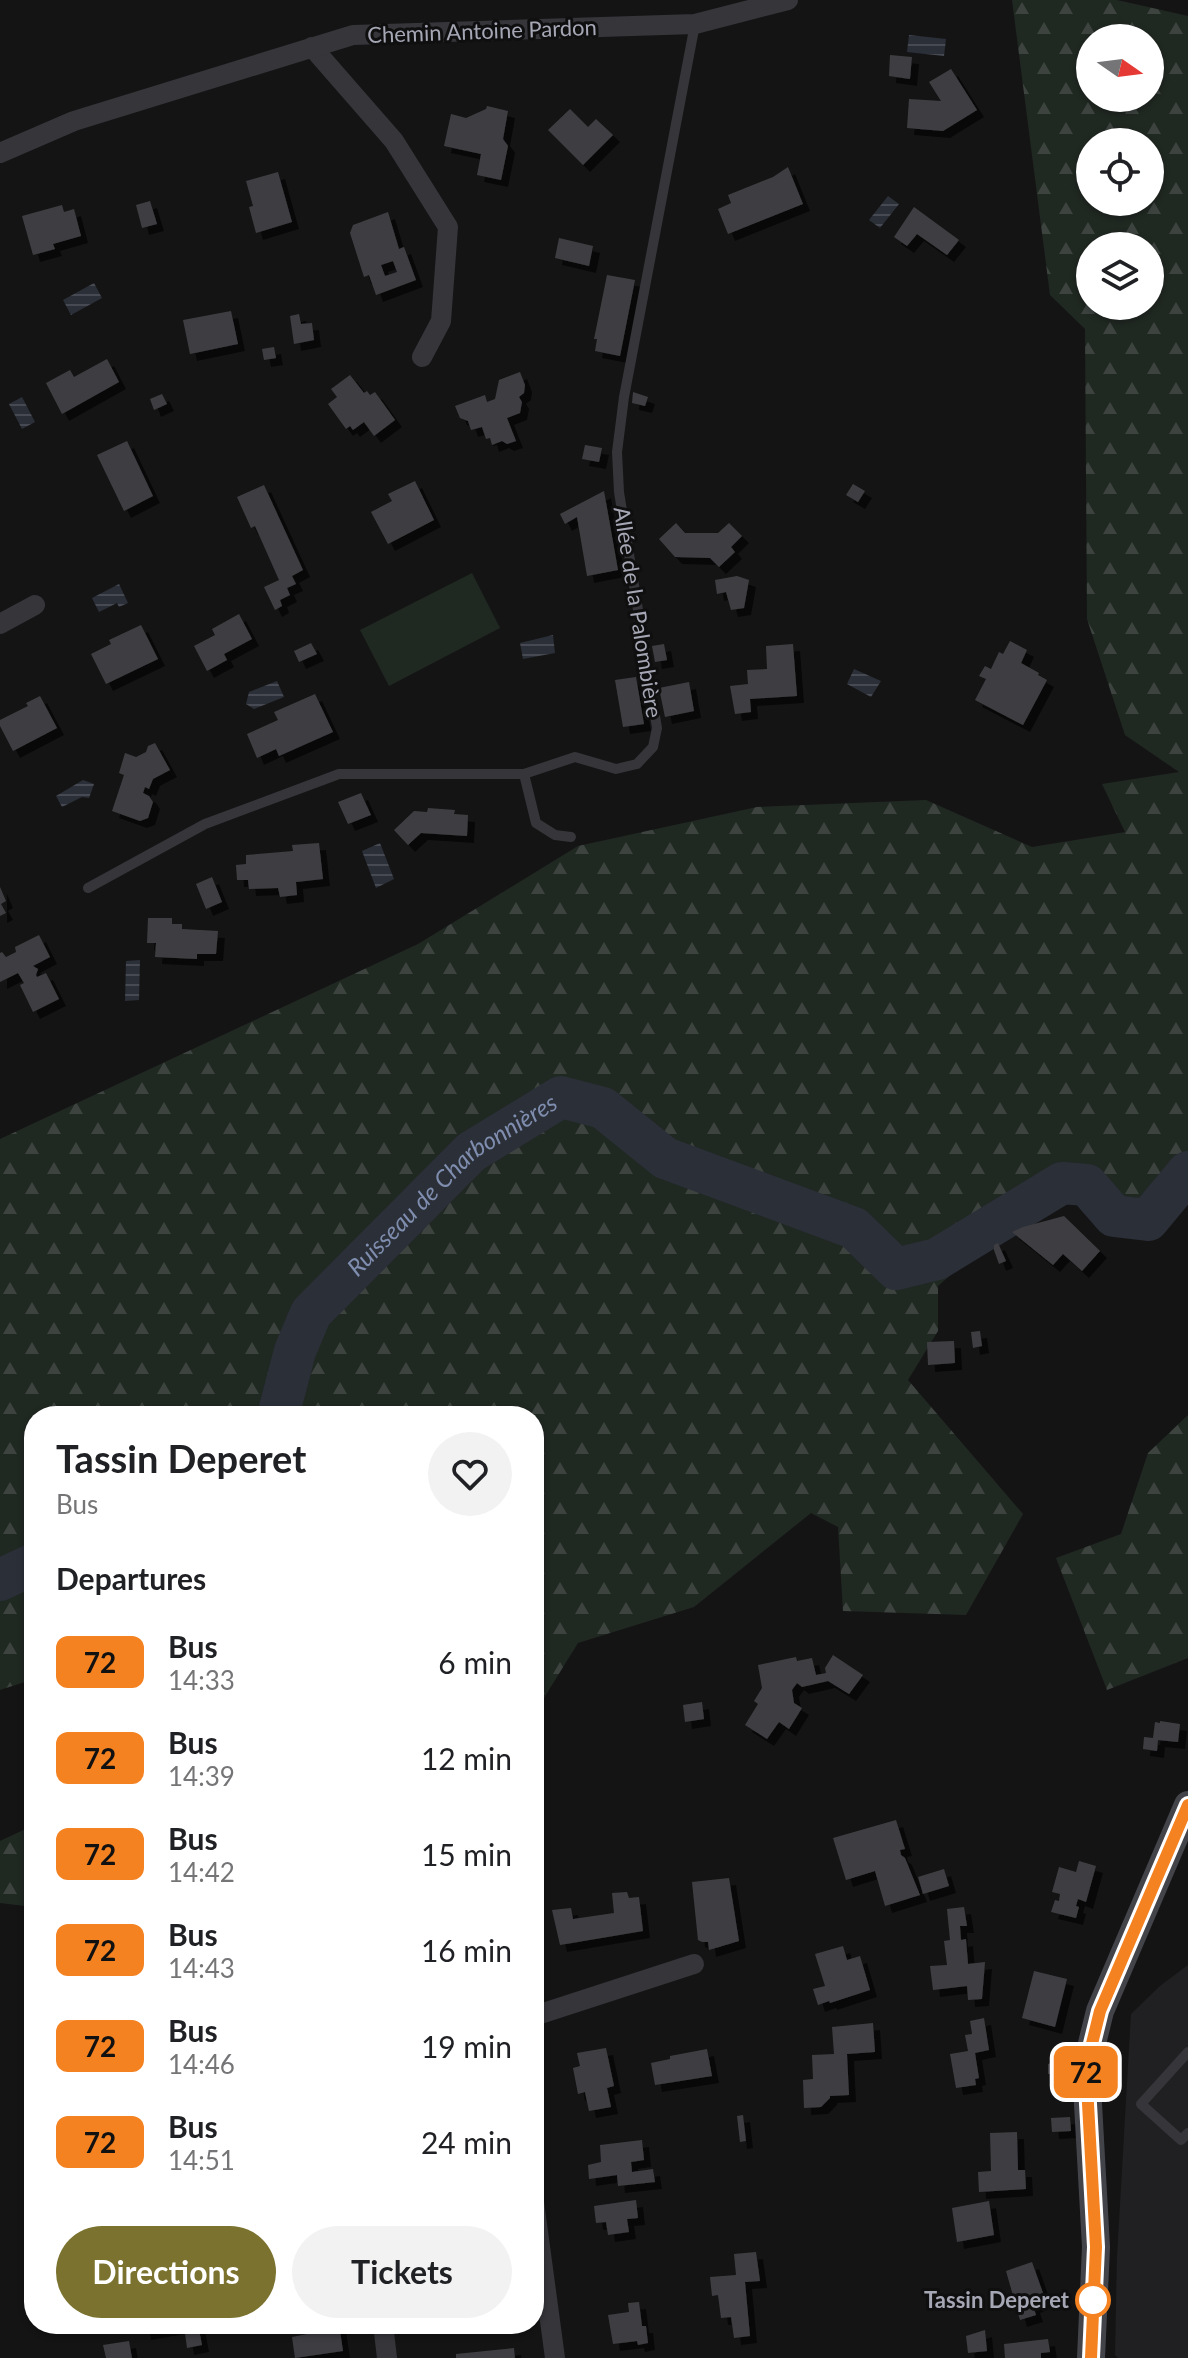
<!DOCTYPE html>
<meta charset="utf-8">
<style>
:root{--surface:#fff;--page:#f2f2f2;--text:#202124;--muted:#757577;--accent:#7a722e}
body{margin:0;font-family:Lato,sans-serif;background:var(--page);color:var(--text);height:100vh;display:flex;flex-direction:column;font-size:30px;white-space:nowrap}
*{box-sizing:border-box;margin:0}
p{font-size:26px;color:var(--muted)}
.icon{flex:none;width:44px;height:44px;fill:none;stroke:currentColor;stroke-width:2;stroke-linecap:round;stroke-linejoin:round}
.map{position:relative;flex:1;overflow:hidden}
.details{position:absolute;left:24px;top:1406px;width:520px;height:928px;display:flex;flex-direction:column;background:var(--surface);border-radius:32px;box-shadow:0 2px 6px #0004}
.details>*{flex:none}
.badge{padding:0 16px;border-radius:12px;font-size:28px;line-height:52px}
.needle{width:52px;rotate:104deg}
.tools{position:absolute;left:1076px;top:24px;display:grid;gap:16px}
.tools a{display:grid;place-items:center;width:88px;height:88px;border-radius:50%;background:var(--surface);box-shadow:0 2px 6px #0004;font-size:40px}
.map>.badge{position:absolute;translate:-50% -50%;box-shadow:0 0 0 4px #fff}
h2{padding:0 32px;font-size:30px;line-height:72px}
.round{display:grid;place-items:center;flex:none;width:84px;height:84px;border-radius:42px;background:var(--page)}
.head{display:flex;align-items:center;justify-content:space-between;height:136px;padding:0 32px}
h1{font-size:38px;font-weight:700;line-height:60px}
.button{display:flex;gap:16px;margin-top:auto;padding:16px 32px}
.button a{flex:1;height:92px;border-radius:48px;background:var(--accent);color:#fff;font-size:32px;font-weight:700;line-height:92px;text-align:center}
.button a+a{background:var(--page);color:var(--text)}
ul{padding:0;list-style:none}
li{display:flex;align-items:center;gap:24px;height:96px;padding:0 32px}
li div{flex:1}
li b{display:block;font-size:30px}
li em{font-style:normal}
li .badge{min-width:88px;font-weight:700;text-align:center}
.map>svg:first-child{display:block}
.built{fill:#202022}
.grass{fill:#202822}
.forest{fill:url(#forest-firs);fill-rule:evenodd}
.water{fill:url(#water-rules)}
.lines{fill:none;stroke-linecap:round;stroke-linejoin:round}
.river{stroke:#2b2f38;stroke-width:42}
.building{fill:#3e3e42;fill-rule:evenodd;filter:url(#shadow)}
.service{stroke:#35353a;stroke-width:10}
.minor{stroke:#35353a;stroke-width:20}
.secondary{stroke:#43434a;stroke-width:28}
.line-casing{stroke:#fff;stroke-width:18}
.line{stroke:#f58220;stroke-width:12}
.stop-dot{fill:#fff;stroke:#f58220;stroke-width:4}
.labels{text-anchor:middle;stroke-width:6;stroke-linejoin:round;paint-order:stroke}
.street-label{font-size:22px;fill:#a6a7b5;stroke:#0f0f10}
.stop-label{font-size:22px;font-weight:bold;fill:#a6a7b5;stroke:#0f0f10;text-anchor:end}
.water-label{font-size:24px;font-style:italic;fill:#7f8dae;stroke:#0f0f10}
</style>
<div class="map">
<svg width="1188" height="2358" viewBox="0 0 1188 2358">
<defs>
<pattern id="forest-firs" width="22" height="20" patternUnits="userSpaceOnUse" patternTransform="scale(2)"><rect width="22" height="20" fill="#202822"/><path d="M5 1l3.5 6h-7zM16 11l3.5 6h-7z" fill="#3d4440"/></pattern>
<pattern id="water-rules" width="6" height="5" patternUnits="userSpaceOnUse" patternTransform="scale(2)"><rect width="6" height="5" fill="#2b2f38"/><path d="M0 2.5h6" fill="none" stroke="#474a53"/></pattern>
<filter id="shadow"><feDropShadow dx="7" dy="7" stdDeviation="0" flood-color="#0009"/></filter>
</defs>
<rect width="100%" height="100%" fill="#141415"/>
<!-- built -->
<path class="built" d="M1188,1965V2358H1118L1115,2355L1117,2257L1131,2014L1160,1986Z"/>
<!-- grass -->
<path class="grass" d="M472,573L500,628L389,686L360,630Z"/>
<!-- forest -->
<g class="forest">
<path d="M1012,0H1117L1188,16V1183L1149,1218L1093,1192L1055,1183L938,1286V1331L908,1380L1023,1514L966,1615L843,1611L838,1527L811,1513L694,1607L578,1643L534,1714V1416H34V1679L0,1690V1139L418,944L578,846L757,807L926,800L1032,847L1125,832L1102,784L1179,772L1125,735L1087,619L1085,329L1050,295ZM1090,38H1150V98H1090ZM1090,142H1150V202H1090ZM1090,246H1150V306H1090Z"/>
<path d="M1188,1415V1658L1107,1690L1056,1558L1121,1534L1148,1453Z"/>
<path d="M34,1825V1907L0,1903V1841Z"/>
</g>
<!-- water -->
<g class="water">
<path d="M909,35L946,39L944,56L907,52Z"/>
<path d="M888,196L899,204L880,228L869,220Z"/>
<path d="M94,283L102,298L71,315L63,300Z"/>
<path d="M22,397L35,422L22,429L9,404Z"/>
<path d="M119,584L128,603L119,607L117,603L99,612L92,598Z"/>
<path d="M553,635L555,653L523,659L520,643Z"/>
<path d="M854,669L881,681L871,697L847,684Z"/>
<path d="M277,681L284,697L254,709L246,704L249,692Z"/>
<path d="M83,780L94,784L89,798L82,797L62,807L56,796Z"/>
<path d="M380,843L394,879L376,888L362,851Z"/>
<path d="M140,960L139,1000L125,1001L126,961Z"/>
</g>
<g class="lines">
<!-- river -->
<g class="river">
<path id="s1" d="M278,1416L295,1351L311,1313L471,1152L561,1097L603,1108L665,1158L854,1228L896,1269L937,1259L1062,1183L1087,1185L1114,1216L1148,1220L1188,1172"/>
<path d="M0,1580L34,1564"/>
</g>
</g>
<!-- building -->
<g class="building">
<path d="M890,55L912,57L910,79L889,76Z"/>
<path d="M951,69L977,110L943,131L907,128L909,99L941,101L929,82Z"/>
<path d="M487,106L508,111L503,139L508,146L501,180L477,175L481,154L444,146L451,114L466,118L486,109Z"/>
<path d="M570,109L588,127L596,119L613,135L583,165L548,130Z"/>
<path d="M788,167L803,204L728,234L718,209L731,203L728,195L773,177Z"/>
<path d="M278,172L292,222L256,233L249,207L253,206L246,181Z"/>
<path d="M150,201L157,224L142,228L136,205Z"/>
<path d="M62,205L64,212L74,209L81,236L53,244L55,249L33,255L22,216Z"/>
<path d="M914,207L959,240L947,255L917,234L907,246L894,237Z"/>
<path d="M388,212L399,249L404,247L416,280L376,295L369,275L364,277L350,233L353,225ZM393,261L397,272L385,276L381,265Z"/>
<path d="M559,238L593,246L589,266L555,258Z"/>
<path d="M607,275L635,280L620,356L595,351L597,339H594Z"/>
<path d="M231,311L238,344L190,354L183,320Z"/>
<path d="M299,314L301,324L312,323L314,340L294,344L290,316Z"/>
<path d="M274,347L276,358L264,360L262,349Z"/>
<path d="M107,359L119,382L62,414L46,383L70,370L74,377Z"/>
<path d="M520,372L525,385L524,393L519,397L522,402L520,413L507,418L516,441L507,444L502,441L492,445L490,438L486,439L482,427L471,430L468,421L460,418L455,406L485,395L487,402L495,399L499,380Z"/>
<path d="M350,375L364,393L367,391L370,395L375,392L395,420L374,436L364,422L353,430L350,426L346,429L328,404L337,397L331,389Z"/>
<path d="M633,392L648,397L645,406L632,403Z"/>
<path d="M162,394L167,404L154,410L150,399Z"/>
<path d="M127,441L153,496L124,511L97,455Z"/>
<path d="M585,445L602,448L599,462L582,459Z"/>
<path d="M415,481L434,520L388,544L371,512L392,501L388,494Z"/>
<path d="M853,484L865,491L858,502L846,495Z"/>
<path d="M264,485L303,570L292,576L296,584L287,588L290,595L280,600L282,606L275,610L264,587L279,580L255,526L251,528L237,497Z"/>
<path d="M604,491L618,570L587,576L577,517L565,524L560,514Z"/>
<path d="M676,523L685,533H718L729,523L742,536L731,547L735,552L719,567L710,558L675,557L659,539Z"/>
<path d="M737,576L749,580L744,608L731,610L726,592L717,594L715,580Z"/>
<path d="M239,614L252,639L224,654L227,660L207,671L194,646L215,635L212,629Z"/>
<path d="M141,625L158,659L106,684L91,654L111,644L109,640Z"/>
<path d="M1010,641L1027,650L1021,663L1039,673L1038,675L1047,680L1023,725L975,700L986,679L979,676L985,666L991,669L999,652L1003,654Z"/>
<path d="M311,643L317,654L299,662L294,651Z"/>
<path d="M664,644L667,660L655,662L652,646Z"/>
<path d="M793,644L797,696L750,699L751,712L735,714L730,686L748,684L747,670L767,669L766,646Z"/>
<path d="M636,677L644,724L623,727L615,680Z"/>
<path d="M689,682L694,711L665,717L659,688Z"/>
<path d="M315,694L333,732L279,756L276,749L257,758L247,734L278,720L274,712Z"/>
<path d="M40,696L57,728L13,751L0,726V720L28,706L26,703Z"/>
<path d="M155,743L170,770L153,779L149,789L145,787L143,793L149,796L153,802L148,818L140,821L112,811L124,775L119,773L125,753L136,757L146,752L148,746Z"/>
<path d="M361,793L371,815L348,824L338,802Z"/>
<path d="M428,808L455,810L454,814L468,815L467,836L421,833L408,845L394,830L414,811L427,812Z"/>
<path d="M319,843L323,879L296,882L297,895L280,897L278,888L249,889L248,880H237L236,865L246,864V855L293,851L292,845Z"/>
<path d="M212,877L222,902L206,909L196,884Z"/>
<path d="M0,887L6,901L1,904L6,913L0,916Z"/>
<path d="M148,918H172V924H182V929L218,931L216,954H197V959L155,957L156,943H147Z"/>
<path d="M39,935L50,957L33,966L38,969L36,975L37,977L46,973L59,999L33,1012L20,985L24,983L18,973L0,982V953L2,952L6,957L16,952L15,947Z"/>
<path d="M1064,1216L1100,1251L1082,1271L1063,1254L1053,1265L1012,1232L1023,1227Z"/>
<path d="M998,1243L1006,1261L999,1264L994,1250V1245Z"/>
<path d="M980,1331L982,1346L973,1348L971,1332Z"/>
<path d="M954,1341L955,1363L928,1365L927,1342Z"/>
<path d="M833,1655L863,1675L849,1694L828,1681L802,1687L797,1683L792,1690L794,1703L802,1708L789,1729L779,1722L767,1739L745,1725L758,1704L754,1701L762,1688L758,1665L796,1657L797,1661L812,1658L816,1675L826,1673L825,1668Z"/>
<path d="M702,1702L704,1719L685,1722L683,1705Z"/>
<path d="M1160,1721L1180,1724L1178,1742L1158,1740L1157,1751L1143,1749L1144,1737L1153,1738L1155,1722L1160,1723Z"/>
<path d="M896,1820L905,1849L900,1850L901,1855L905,1858L920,1895L885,1906L875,1871L846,1880L833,1838Z"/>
<path d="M1079,1861L1096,1866L1086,1902L1078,1899L1076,1906L1079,1907L1076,1918L1051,1912L1055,1900L1059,1901L1060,1894L1052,1892L1059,1867L1076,1872Z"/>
<path d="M944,1869L949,1886L923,1894L918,1877Z"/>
<path d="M729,1878L739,1941L709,1950L708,1942H702L698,1940L692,1882Z"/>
<path d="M627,1892L629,1898L639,1897L643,1931L560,1945L552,1910L571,1908L573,1919L614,1913L612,1893Z"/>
<path d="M964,1907L967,1926H960L961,1940L966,1939L968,1964L985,1962L982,1999L968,2000L967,1986L933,1990L930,1966L947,1965L944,1941L950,1940L947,1909Z"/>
<path d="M843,1946L847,1960L860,1956L870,1990L830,2003L829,2001L818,2005L813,1989L825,1986L815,1954Z"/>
<path d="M1034,1971L1067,1979L1055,2027L1022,2018Z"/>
<path d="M984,2018L989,2050L975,2053L979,2078L975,2079L976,2085L956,2088L950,2054L968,2051L965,2035L972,2034L970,2021Z"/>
<path d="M873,2023L875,2052L847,2054L849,2095L830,2096V2098L821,2107L804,2108L803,2080L813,2079L812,2055L834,2054L832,2027Z"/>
<path d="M606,2048L614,2086L607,2088L611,2107L589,2111L585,2092L578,2094L573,2068L580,2066L577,2053Z"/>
<path d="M707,2049L712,2076L655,2085L651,2063L670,2059V2056Z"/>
<path d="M1050,2059H1067L1068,2081L1052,2082V2074H1048V2064L1051,2063Z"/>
<path d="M743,2115L746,2141L740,2142L737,2116Z"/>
<path d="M1070,2117L1071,2131L1052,2132L1051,2118Z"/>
<path d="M1017,2132L1018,2170H1025L1026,2189L979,2192L978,2172L991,2171L990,2133Z"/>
<path d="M642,2140L644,2160L631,2162L632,2172L653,2169L655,2182L618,2186L617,2175L589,2179L588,2165L601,2162L600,2145Z"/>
<path d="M636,2200L638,2218L627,2219L629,2232L608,2235L606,2222L596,2223L594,2206Z"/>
<path d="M989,2201L994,2235L957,2242L952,2208Z"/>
<path d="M756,2252L760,2281L745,2282L750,2336L734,2338L731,2317L721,2318L718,2295L712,2296L710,2277L736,2275L734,2254Z"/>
<path d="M1032,2262L1043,2293L1036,2296L1038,2304L1033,2306L1036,2315L1020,2320L1006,2271Z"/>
<path d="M639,2302L642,2326H646L648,2343L638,2345L637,2341L613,2344L608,2315L629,2312L628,2303Z"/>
<path d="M143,2324H198L202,2345L187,2348L184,2326L144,2333Z"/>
<path d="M306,2324H339L343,2351L295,2358L292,2337L307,2334Z"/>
<path d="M985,2330L987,2351L968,2353L966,2336Z"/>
<path d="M1048,2339L1050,2352L1041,2353V2358H1005L1004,2344Z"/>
<path d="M129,2341L132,2358H106L103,2345Z"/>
<path d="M514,2348L515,2358H456V2354Z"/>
</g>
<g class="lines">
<!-- service -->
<g class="service">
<path d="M524,774L536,823L555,835L571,837"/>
<path d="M88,888L205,824L339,774H524L575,757L616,769L637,764L653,747L657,728L619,492L617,452L624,397L695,24"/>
<path d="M1188,2052L1141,2104L1181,2140L1188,2133"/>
</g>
<!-- minor -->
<g class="minor">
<path d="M312,47L394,141L448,227L441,321L422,357"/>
<path d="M0,153L74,121L353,35L695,24L788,0"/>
<path d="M0,624L35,605"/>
<path d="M534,2016L694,1964"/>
<path d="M534,2202L555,2358"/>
<path d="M383,2324L387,2358"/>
</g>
<!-- secondary -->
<path class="secondary" d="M1091,2358L1096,2247L1086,2068L1100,2011L1188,1805"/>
</g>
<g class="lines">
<defs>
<path id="line" d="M1091,2358L1096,2247L1086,2068L1100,2011L1188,1805"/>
</defs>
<!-- line casing -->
<use href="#line" class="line-casing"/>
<!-- line -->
<use href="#line" class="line"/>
</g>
<!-- markers -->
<circle class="stop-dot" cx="1093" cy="2300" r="16"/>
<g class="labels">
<!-- street labels -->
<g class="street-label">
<text transform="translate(482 31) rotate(-2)" y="8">Chemin Antoine Pardon</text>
<text transform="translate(638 612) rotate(81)" y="8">Allée de la Palombière</text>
</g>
<!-- stop labels -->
<g class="stop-label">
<text x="1069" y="2308">Tassin Deperet</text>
</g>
<!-- water labels -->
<g class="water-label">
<text dy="8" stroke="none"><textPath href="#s1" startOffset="300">Ruisseau de Charbonnières</textPath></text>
</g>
</g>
</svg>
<div class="tools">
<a><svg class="needle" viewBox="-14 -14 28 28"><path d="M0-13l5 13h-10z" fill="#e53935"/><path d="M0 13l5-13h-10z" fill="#757577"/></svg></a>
<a><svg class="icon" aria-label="locate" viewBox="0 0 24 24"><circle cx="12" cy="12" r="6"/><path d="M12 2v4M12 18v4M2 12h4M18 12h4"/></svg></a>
<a><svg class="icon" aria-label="layers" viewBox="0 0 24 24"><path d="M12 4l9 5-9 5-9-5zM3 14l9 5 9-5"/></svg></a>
</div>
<b class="badge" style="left:1086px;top:2072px;background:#f58220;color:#111">72</b>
<section class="details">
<div class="head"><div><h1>Tassin Deperet</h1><p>Bus</p></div><a class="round"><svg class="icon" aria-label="heart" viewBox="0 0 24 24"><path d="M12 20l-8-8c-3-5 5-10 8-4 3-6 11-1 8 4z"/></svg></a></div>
<h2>Departures</h2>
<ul>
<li><span class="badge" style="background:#f58220;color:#111">72</span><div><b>Bus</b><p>14:33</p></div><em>6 min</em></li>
<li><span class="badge" style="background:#f58220;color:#111">72</span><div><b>Bus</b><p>14:39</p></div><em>12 min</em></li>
<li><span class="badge" style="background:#f58220;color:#111">72</span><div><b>Bus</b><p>14:42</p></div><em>15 min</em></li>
<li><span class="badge" style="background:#f58220;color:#111">72</span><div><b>Bus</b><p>14:43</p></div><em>16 min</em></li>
<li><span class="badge" style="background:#f58220;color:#111">72</span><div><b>Bus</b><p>14:46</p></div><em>19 min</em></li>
<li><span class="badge" style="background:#f58220;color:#111">72</span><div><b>Bus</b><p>14:51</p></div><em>24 min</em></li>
</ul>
<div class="button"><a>Directions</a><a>Tickets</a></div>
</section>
</div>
